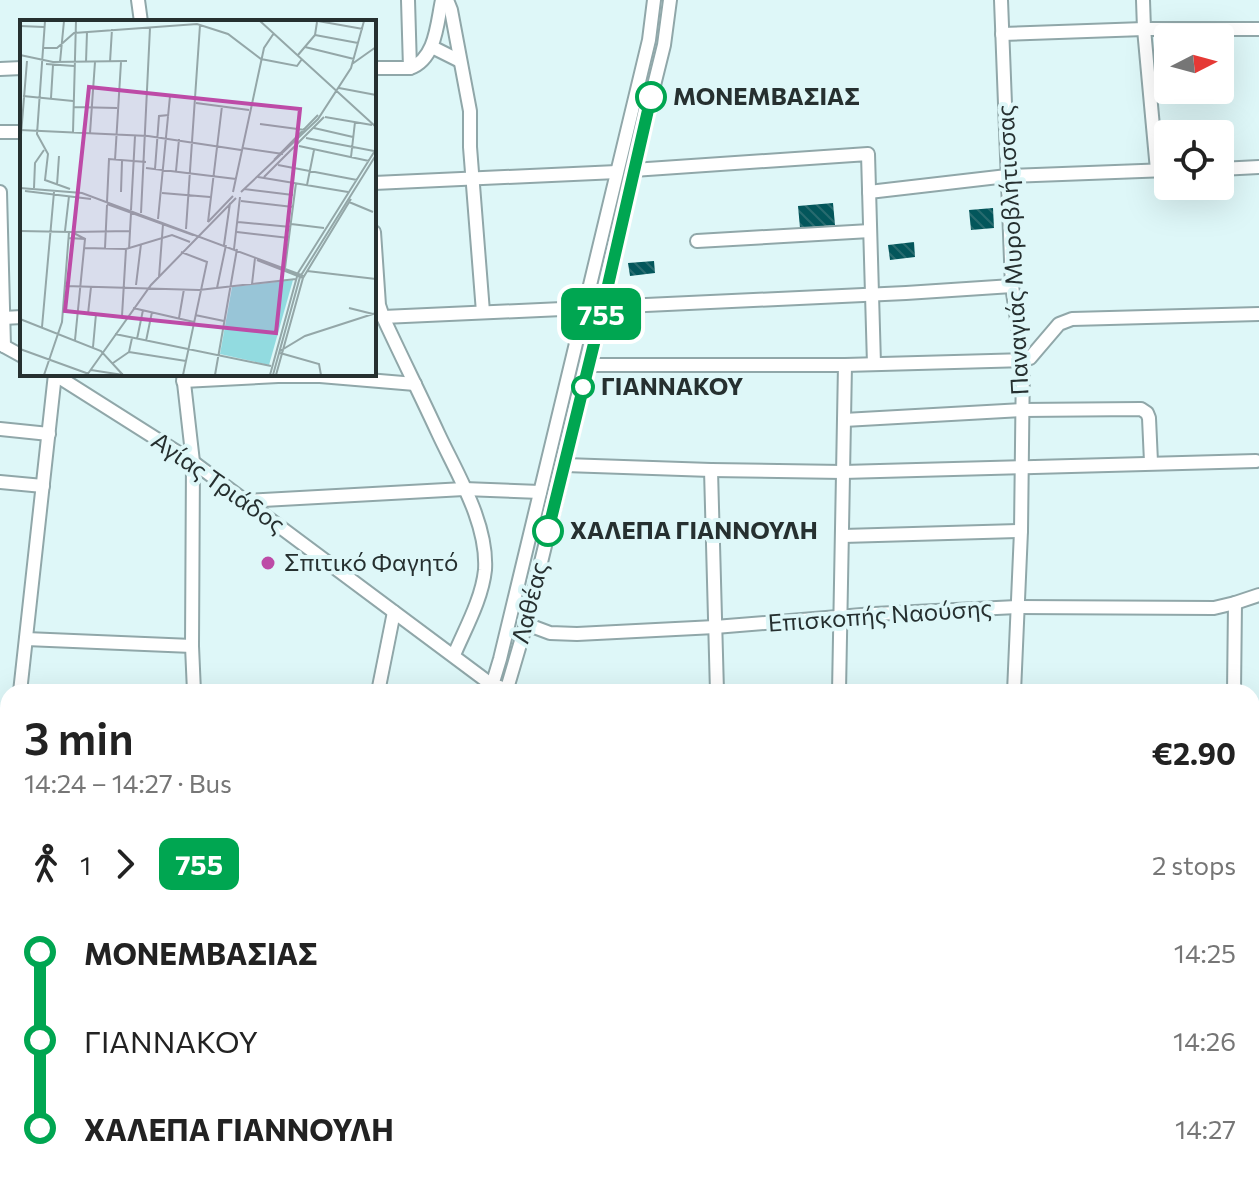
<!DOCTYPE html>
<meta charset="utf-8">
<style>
:root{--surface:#fff;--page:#f2f2f2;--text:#222;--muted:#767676}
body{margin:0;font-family:Commissioner,sans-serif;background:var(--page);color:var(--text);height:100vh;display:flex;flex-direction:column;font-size:30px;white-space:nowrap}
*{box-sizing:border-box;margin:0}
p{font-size:26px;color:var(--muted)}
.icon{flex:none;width:44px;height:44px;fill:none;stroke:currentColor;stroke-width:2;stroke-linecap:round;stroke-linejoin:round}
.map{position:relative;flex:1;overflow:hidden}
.sheet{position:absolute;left:0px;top:684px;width:1260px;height:504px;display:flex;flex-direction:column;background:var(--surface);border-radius:24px 24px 0 0;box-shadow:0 8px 32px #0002}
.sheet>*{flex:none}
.badge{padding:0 16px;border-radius:12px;font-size:28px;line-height:52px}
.needle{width:52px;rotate:84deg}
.fabs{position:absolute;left:1154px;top:24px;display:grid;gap:16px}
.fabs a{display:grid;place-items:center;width:80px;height:80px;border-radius:8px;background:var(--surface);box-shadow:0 8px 32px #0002;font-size:40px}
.map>.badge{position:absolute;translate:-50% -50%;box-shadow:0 0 0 4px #fff}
.legs{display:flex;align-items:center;gap:12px;height:88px;padding:0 24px;font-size:26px}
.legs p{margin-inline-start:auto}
.overview{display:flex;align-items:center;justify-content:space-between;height:136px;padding:0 24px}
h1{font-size:44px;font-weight:600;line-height:60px}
ul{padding:0 24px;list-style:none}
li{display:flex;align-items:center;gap:28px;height:88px;font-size:30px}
li i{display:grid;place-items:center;width:12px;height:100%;margin:0 10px;background:currentColor}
li i::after{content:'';width:20px;height:20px;margin:-10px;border:6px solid;border-radius:50%;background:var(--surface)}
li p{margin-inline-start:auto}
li:first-child i{background:linear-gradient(#0000 50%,currentColor 0)}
li:last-child i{background:linear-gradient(currentColor 50%,#0000 0)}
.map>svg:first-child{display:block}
.park{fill:url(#park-crowns)}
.building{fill:url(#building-back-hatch)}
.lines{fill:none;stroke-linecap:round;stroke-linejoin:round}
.minor-casing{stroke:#90a7a9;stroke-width:16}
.minor{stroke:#fff;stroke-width:12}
.line-1-casing{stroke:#fff;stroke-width:18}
.line-1{stroke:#00a651;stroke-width:12}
.stop-1-dot{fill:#fff;stroke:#00a651;stroke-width:4}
.poi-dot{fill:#bd4ba7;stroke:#def7f8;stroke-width:3}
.labels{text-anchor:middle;stroke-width:8;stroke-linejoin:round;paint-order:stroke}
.stop-label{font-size:24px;font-weight:bold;fill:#263030;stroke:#def7f8;text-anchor:start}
.street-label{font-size:24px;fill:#263030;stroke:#def7f8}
.poi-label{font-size:24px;fill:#263030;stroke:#def7f8;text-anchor:start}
.inset-road{fill:none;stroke:#94a7a8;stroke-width:2}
.view{fill:#bd4ba7;fill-opacity:0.15;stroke:#bd4ba7;stroke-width:4}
.inset-edge{fill:none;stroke:#263030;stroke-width:4}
</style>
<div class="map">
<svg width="1259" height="1188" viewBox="0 0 1259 1188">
<defs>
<pattern id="park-crowns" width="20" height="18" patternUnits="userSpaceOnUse" patternTransform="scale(2)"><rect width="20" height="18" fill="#92dbe0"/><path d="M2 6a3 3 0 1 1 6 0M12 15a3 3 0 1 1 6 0" fill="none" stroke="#7ebcc0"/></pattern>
<pattern id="building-back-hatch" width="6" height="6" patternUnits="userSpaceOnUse" patternTransform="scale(2)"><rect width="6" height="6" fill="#03565b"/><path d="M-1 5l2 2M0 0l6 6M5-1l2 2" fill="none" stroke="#286b6f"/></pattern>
</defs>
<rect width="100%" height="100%" fill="#def7f8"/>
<!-- park -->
<path class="park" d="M0,898H8V1180H289L291,1188H20L0,1183Z"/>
<!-- building -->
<g class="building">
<path d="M833,203L835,225L800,228L798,206Z"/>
<path d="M993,208L994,228L971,230L969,210Z"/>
<path d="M914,242L915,257L890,260L888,245Z"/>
<path d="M654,261L655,273L630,276L628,263Z"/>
</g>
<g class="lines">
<defs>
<g id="minor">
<path d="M138,0L141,22"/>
<path d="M447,0L451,10L470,111V147L483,312"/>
<path d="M1001,0L1012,286L1023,360L1021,531L1014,692"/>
<path d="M1143,0L1144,29L1157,170"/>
<path d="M1002,34L1144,29H1259"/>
<path d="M432,47L460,61"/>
<path d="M374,68H410L408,0"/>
<path d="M410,68C436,59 437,23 442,0"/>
<path d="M0,69L22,68"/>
<path d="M0,132H22"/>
<path d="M1220,169L1259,167"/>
<path d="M633,170L868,154L874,364"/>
<path d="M374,183L617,172"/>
<path d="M0,192L4,346"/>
<path d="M869,192L1007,176L1168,170"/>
<path d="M374,232L379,305L383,317C401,356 420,394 438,433C457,474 488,523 485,570C482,599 465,629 454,655"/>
<path d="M697,241L870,231"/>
<path d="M603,307L906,293L1012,286"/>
<path d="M383,317L584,308"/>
<path d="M3,318L22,317"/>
<path d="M0,344L22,356"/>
<path d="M588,365H845L1023,360L1030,358L1059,324L1072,319L1259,314"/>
<path d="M54,374L193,462L492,685L500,687"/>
<path d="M183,374L193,462L192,646L194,692"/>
<path d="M183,381L278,376H320L415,384"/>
<path d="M844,420L1021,410L1141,409L1147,413L1149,418L1151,462"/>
<path d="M0,429L49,434"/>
<path d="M565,465L711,470L843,472L1256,461"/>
<path d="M711,470L717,692"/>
<path d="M0,482L43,486"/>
<path d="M246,501L464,489L540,492"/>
<path d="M843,536L1021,531"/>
<path d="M526,624L550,633L577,634L715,627L874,614L1017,607L1214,608L1235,603L1259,595"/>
<path d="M26,639L192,646"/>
<path d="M20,692L55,374"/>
<path d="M378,692L394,612"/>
<path d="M490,692L500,659L649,40L654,0"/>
<path d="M506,692L526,624L603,307L633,170L664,45L670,0"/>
<path d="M839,692L845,365"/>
<path d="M1234,692L1235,603"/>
<path d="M0,722L8,723"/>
<path d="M0,788L8,789"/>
<path d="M0,890L8,891"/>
<path d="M1252,911L1259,912"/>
<path d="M296,1180L298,1188"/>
<path d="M779,1180L780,1188"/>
<path d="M1025,1180L1035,1188"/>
<path d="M1053,1180L1065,1188"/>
<path d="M1080,1180L1092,1188"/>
<path d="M354,1188L356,1180"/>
<path d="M370,1188L373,1180"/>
<path d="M537,1188V1180"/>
<path d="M601,1188V1180"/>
<path d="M712,1188V1180"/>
<path d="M846,1188L847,1180"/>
<path d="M923,1188V1180"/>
<path d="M1148,1188L1149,1180"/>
</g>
</defs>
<!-- minor casing -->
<use href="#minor" class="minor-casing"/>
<!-- minor -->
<use href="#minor" class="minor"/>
</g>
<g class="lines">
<defs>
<path id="line-1" d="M548,531L603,307L651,97"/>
</defs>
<!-- line-1 casing -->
<use href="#line-1" class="line-1-casing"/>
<!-- line-1 -->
<use href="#line-1" class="line-1"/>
</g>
<!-- markers -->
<g class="stop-1-dot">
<circle cx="651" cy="97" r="14"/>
<circle cx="583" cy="387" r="10"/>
<circle cx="548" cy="531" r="14"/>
</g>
<circle class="poi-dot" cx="268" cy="563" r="8"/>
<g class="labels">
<!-- stop labels -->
<g class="stop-label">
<text x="673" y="105">ΜΟΝΕΜΒΑΣΙΑΣ</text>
<text x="601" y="395">ΓΙΑΝΝΑΚΟΥ</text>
<text x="570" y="539">ΧΑΛΕΠΑ ΓΙΑΝΝΟΥΛΗ</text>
</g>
<!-- street labels -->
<g class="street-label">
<text transform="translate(1013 250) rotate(-93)" y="8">Παναγιάς Μυροβλήτισσας</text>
<text transform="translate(218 483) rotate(35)" y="8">Αγίας Τριάδος</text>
<text transform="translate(530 603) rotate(-76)" y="8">Λαθέας</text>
<text transform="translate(880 616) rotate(-4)" y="8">Επισκοπής Ναούσης</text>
</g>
<!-- poi labels -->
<g class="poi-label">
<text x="284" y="571">Σπιτικό Φαγητό</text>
</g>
</g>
<!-- overview -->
<g transform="translate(20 20)">
<rect width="356" height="356" fill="#def7f8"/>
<path d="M273,260L249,345L200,334L212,267Z" fill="#92dbe0"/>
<path class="inset-road" d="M25,1L17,114L28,134L25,160L50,169M240,1L356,107M298,1L343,9M0,6L24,7M295,15L338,23M285,27L334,39M23,28H37L54,13L177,4L208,14L241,39L277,46L282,39M0,35L33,42L107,41M278,35L295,15L297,2M40,42L44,1M66,42L67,12M90,42L92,9M26,44L54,46M332,44L356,27M319,68L356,75M3,76L53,81M31,78L33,45M176,83L229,90M53,87L97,88M305,97L352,105M240,104L285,110M294,108L333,117M0,110L128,116L221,130M53,112L56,1M70,113L75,42M286,118L354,131M279,126L349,141M0,127L7,41M222,128L263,134M331,137L335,102M95,140L101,42M254,140L298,95M258,145L337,160M126,148L216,159M135,149L139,96L149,95M156,151L159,119M238,157L328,172M244,157L304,97M37,165L39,136M287,165L294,130M0,168L62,173L284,256M14,168L15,143L24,130M224,169L273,175M5,171L71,179M101,172L102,141M213,172L244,28L254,13M221,172L298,99L331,48L344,1M142,173L190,177M221,181L273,187M87,182L89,139L126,142M329,182L353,192M87,184L173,215M111,190L115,116M121,193L130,8M138,199L150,76M188,202L202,86M188,202L213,176M218,202L271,207M271,204L304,208M166,209L180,5M0,211L52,212L65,219M45,211L49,176M52,212L110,211M217,212L269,218M49,218L65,219L55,320M204,225L210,183M64,228L106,229L152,215L170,222M85,228L87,185M109,229L111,193M214,229L220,177M161,232L187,242L163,355M237,240L283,258M265,248L276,163M287,251L356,259M139,257L143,204M232,264L235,238M116,265L121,224M45,266L179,270L276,259M71,267L68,294L104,297M197,268L206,225M113,288L174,302M329,288L353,294M175,295L204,301M102,296L106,229M159,298L164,269M0,299L81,331L103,355M22,307L34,172M95,314L251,346M117,319L123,290M126,321L132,292M73,327L76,294M0,329L69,354M260,331L285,316L356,293M109,332L166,341M260,333L299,344L301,355M93,343L109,332L112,318M71,350L103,355M24,355L42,302L49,212M67,355L131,265L216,178M195,355L217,229M250,355L278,253L356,129M253,355L280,257L356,135M256,355L283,258L331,179"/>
<path class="view" d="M69,67L280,89L256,313L45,291Z"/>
<rect width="356" height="356" class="inset-edge"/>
</g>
</svg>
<div class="fabs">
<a><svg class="needle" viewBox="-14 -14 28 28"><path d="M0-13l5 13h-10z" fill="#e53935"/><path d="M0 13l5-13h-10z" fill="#767676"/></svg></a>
<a><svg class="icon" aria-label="locate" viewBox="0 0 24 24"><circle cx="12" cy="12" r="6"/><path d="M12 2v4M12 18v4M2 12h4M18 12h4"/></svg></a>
</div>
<b class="badge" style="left:601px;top:314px;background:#00a651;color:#fff">755</b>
<section class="sheet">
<div class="overview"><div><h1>3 min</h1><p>14:24 – 14:27 · Bus</p></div><b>€2.90</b></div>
<div class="legs"><svg class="icon" aria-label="walk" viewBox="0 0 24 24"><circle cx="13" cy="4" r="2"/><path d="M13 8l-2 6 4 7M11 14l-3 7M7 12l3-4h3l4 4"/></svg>1<svg class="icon" aria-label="forward" viewBox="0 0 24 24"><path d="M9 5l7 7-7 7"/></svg><b class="badge" style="background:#00a651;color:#fff">755</b><p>2 stops</p></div>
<ul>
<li><i style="color:#00a651"></i><b>ΜΟΝΕΜΒΑΣΙΑΣ</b><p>14:25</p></li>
<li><i style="color:#00a651"></i><span>ΓΙΑΝΝΑΚΟΥ</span><p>14:26</p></li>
<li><i style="color:#00a651"></i><b>ΧΑΛΕΠΑ ΓΙΑΝΝΟΥΛΗ</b><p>14:27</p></li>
</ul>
</section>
</div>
